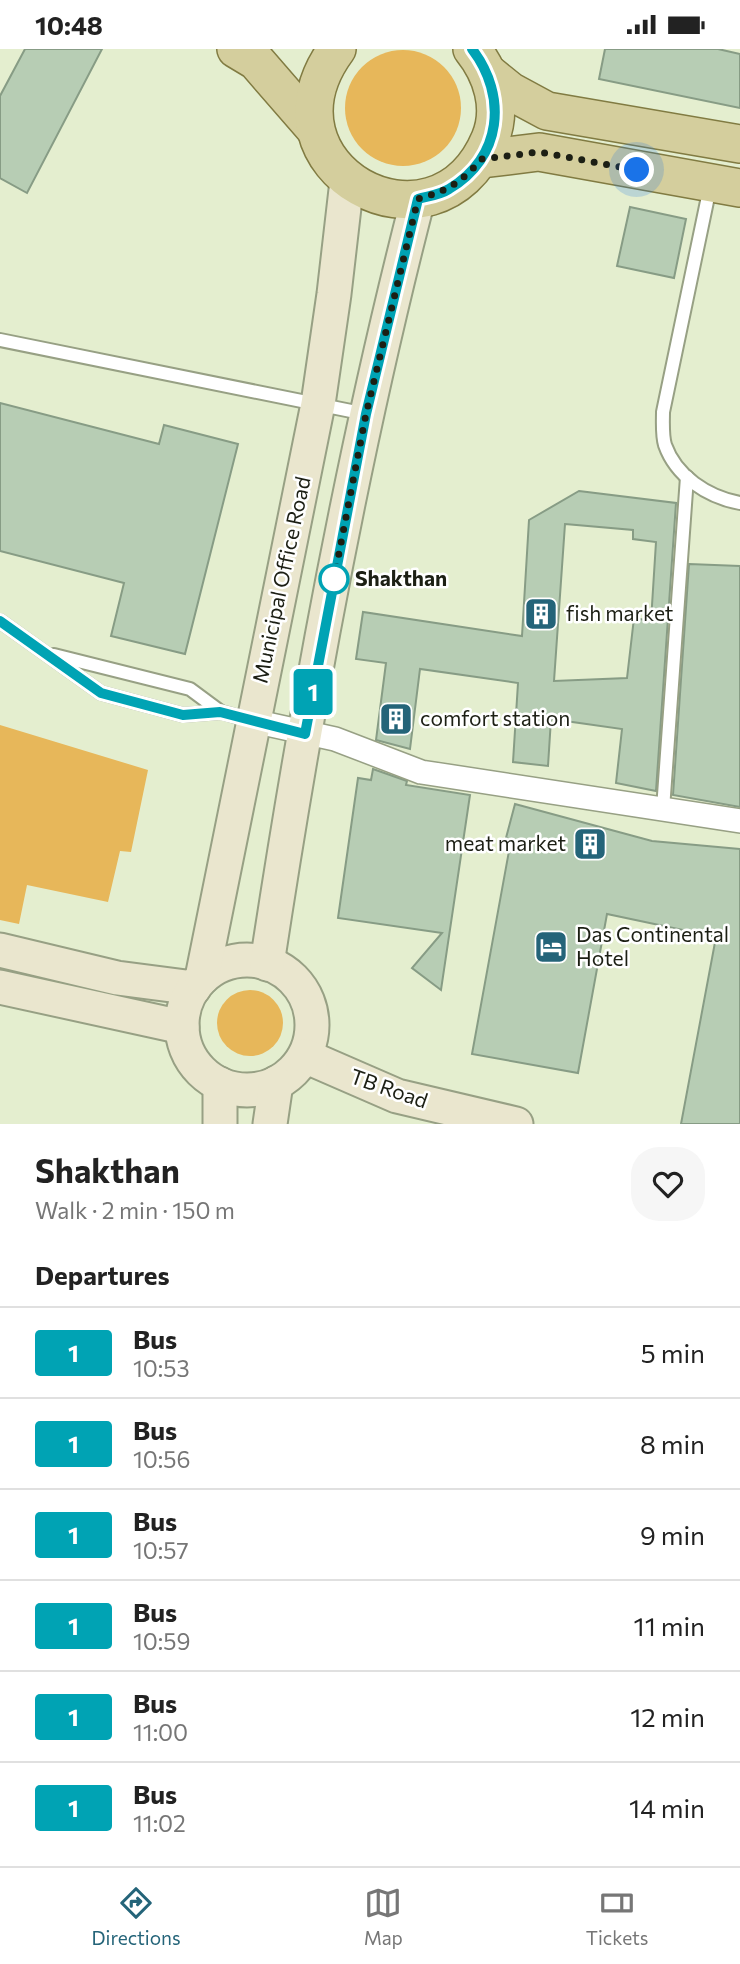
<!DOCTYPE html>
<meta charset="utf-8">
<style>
:root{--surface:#fff;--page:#f6f6f6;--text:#222;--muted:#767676;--line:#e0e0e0;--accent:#246479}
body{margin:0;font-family:Commissioner,sans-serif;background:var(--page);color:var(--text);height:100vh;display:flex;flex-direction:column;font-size:26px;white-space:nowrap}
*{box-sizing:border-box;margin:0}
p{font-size:23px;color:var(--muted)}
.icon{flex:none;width:38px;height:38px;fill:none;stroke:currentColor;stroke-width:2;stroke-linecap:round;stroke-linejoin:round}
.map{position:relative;height:1075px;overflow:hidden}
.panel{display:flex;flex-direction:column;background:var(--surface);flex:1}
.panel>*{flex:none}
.badge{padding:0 14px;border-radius:5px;font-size:24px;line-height:46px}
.you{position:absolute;width:35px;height:35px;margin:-18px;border:5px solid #fff;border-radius:50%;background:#1a73e8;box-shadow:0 0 0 10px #1a73e833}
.map>.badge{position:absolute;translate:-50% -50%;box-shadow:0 0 0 4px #fff}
h2{padding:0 35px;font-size:26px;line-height:63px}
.round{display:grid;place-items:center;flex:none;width:74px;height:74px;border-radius:28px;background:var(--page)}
.summary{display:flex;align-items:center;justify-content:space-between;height:119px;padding:0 35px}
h1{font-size:33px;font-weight:700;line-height:52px}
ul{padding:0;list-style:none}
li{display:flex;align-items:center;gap:21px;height:91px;padding:0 35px;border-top:2px solid var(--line)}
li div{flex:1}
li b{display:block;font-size:26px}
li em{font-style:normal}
li .badge{min-width:77px;font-weight:700;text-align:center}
.status{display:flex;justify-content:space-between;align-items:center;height:49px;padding:0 35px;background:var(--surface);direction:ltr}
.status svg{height:19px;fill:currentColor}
.tab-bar{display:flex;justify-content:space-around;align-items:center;height:98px;border-top:2px solid var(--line);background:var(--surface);font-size:19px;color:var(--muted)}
.tab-bar a{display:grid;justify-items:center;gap:4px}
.tab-bar .on{color:var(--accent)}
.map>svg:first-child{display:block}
.green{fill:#e7b75a}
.building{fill:#b7cdb4;stroke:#879c85;stroke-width:2;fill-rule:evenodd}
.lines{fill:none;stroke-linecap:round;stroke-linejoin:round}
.lane-casing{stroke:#97a084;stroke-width:16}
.street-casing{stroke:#97a084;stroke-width:26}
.secondary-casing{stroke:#97a084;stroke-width:37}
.primary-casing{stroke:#817b42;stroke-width:40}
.lane{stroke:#fff;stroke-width:12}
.street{stroke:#fff;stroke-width:23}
.secondary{stroke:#eae6ce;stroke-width:33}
.primary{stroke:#d4ce9d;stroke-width:37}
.line-casing{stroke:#fff;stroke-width:16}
.line{stroke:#00a3b4;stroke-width:10}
.walk{stroke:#1c1f14;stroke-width:7;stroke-dasharray:0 12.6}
.stop-dot{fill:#fff;stroke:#00a3b4;stroke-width:3.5}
.labels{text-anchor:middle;stroke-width:5;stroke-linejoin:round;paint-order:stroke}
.stop-label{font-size:21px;font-weight:bold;fill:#1c1f14;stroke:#fff;text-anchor:start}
.street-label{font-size:21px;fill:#1c1f14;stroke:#fff}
.poi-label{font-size:21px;fill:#1c1f14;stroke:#fff;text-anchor:start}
</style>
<div class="status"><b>10:48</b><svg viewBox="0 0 49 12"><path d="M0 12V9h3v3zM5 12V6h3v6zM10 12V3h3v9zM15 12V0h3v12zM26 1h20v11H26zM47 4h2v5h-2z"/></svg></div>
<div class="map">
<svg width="740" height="1075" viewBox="0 0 740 1075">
<rect width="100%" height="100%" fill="#e4eecf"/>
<!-- green -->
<g class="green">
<circle cx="403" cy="59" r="58"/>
<path d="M0,676L148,721L131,803L120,802L108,853L27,836L19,875L0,871Z"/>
<circle cx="250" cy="974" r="33"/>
</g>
<!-- building -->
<g class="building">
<path d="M25,0H102L27,144L0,129V47Z"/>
<path d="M605,0H718L740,5V59L599,30Z"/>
<path d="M630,158L686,170L674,229L617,217Z"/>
<path d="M0,354L159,395L164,376L238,395L185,605L111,587L124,534L0,502Z"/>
<path d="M579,442L676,454L656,742L616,734L622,680L551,670L548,717L513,713L518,634L420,620L410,700L376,691L386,614L356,610L363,563L522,587L529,471ZM565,475L633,481V490L656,493L651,572L634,569L627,629L554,632Z"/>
<path d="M689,515L740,517V758L673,746Z"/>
<path d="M373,720L407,732L406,736L470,746L441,941L412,919L442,884L338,869L358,729L371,731Z"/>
<path d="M515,755L652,792L740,800V1075H681L716,888L607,865L578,1024L472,1005L511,791L506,789Z"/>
</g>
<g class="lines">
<defs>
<g id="lane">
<path d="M710,138L663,363C663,373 662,386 665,396C676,427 707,448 740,454"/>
<path d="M0,291L366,365"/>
<path d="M0,572L101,644L183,666L221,663L253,672"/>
<path d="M54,606L190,640L221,663"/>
<path d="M663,760L687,428"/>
</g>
<path id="street" d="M253,672L335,690L421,723L740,772"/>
<g id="secondary">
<path d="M0,901L117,929L194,939"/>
<circle cx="247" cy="976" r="65"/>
<path d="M267,915C306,658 353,401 418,150"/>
<path d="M202,929L318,355L334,245L347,132"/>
<path d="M0,938L182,978"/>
<path d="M305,1007L397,1047L516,1075"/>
<path d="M220,1035V1075"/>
<path d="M270,1075L276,1034"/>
</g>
<g id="primary">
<path d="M236,0L256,12L315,80"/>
<path d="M337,0C250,118 435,220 490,90C503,59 492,25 472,0"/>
<path d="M489,25L510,42L547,62L740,95"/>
<path d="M482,110L539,103L740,139"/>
</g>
</defs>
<!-- lane casing -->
<use href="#lane" class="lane-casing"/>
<!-- street casing -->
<use href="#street" class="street-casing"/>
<!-- secondary casing -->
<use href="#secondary" class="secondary-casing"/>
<!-- primary casing -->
<use href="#primary" class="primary-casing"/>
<!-- lane -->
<use href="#lane" class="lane"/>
<!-- street -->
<use href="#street" class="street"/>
<!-- secondary -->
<use href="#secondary" class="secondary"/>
<!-- primary -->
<use href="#primary" class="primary"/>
</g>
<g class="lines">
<defs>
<path id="line" d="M0,572L101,644L183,666L220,663L305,685L366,365L418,150C428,147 440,146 449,140C502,109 508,47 472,0"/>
</defs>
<!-- line casing -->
<use href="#line" class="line-casing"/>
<!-- line -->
<use href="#line" class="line"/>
<!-- walk -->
<path class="walk" d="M334,530L366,365L418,150C449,141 460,134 482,110L539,103L637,121"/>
</g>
<!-- icons -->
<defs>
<symbol id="building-square" viewBox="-11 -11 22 22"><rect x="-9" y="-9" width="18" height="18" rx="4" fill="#246479" stroke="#fff"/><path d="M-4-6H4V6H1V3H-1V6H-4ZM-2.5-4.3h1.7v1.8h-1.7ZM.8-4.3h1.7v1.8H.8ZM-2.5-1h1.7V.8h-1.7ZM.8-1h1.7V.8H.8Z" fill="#fff"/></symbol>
<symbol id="hotel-square" viewBox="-11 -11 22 22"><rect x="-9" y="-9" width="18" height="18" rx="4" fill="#246479" stroke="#fff"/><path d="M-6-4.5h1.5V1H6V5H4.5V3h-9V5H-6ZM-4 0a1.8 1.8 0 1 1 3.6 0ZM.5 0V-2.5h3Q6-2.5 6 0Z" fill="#fff"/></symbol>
</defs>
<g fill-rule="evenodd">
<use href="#building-square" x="522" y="546" width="38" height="38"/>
<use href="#building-square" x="377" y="651" width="38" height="38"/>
<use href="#building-square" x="571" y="776" width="38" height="38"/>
<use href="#hotel-square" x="532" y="879" width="38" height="38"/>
</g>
<!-- markers -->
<circle class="stop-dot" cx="334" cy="530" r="14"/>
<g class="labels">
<!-- stop labels -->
<g class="stop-label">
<text x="355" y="537">Shakthan</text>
</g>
<!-- street labels -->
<g class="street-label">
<text transform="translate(282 531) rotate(-78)" y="7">Municipal Office Road</text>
<text transform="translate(389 1040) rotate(19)" y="7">TB Road</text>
</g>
<!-- poi labels -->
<g class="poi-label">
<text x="566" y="572">fish market</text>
<text x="420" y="677">comfort station</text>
<text x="566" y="802" text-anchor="end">meat market</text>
<text x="576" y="893">Das Continental<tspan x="576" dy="24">Hotel</tspan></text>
</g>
</g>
</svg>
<div class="you" style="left:637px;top:121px"></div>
<b class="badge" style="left:313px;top:643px;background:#00a3b4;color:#fff">1</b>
</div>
<section class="panel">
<div class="summary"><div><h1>Shakthan</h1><p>Walk · 2 min · 150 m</p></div><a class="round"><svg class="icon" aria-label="heart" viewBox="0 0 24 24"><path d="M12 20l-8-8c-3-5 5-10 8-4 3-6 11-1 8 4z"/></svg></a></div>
<h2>Departures</h2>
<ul>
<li><span class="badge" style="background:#00a3b4;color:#fff">1</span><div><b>Bus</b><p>10:53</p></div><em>5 min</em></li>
<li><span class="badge" style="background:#00a3b4;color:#fff">1</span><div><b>Bus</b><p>10:56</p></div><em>8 min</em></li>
<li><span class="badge" style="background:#00a3b4;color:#fff">1</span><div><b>Bus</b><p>10:57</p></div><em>9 min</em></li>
<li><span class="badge" style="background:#00a3b4;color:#fff">1</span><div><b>Bus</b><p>10:59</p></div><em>11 min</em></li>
<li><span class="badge" style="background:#00a3b4;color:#fff">1</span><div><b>Bus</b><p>11:00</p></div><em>12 min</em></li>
<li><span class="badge" style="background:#00a3b4;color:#fff">1</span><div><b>Bus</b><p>11:02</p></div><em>14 min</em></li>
</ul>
</section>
<nav class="tab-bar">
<a class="on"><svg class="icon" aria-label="directions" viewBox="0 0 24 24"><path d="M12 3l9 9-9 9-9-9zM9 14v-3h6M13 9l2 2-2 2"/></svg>Directions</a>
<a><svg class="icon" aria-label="map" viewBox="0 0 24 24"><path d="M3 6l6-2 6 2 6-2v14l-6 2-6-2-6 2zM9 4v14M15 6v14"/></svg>Map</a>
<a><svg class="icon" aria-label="tickets" viewBox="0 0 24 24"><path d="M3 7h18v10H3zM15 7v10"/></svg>Tickets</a>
</nav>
